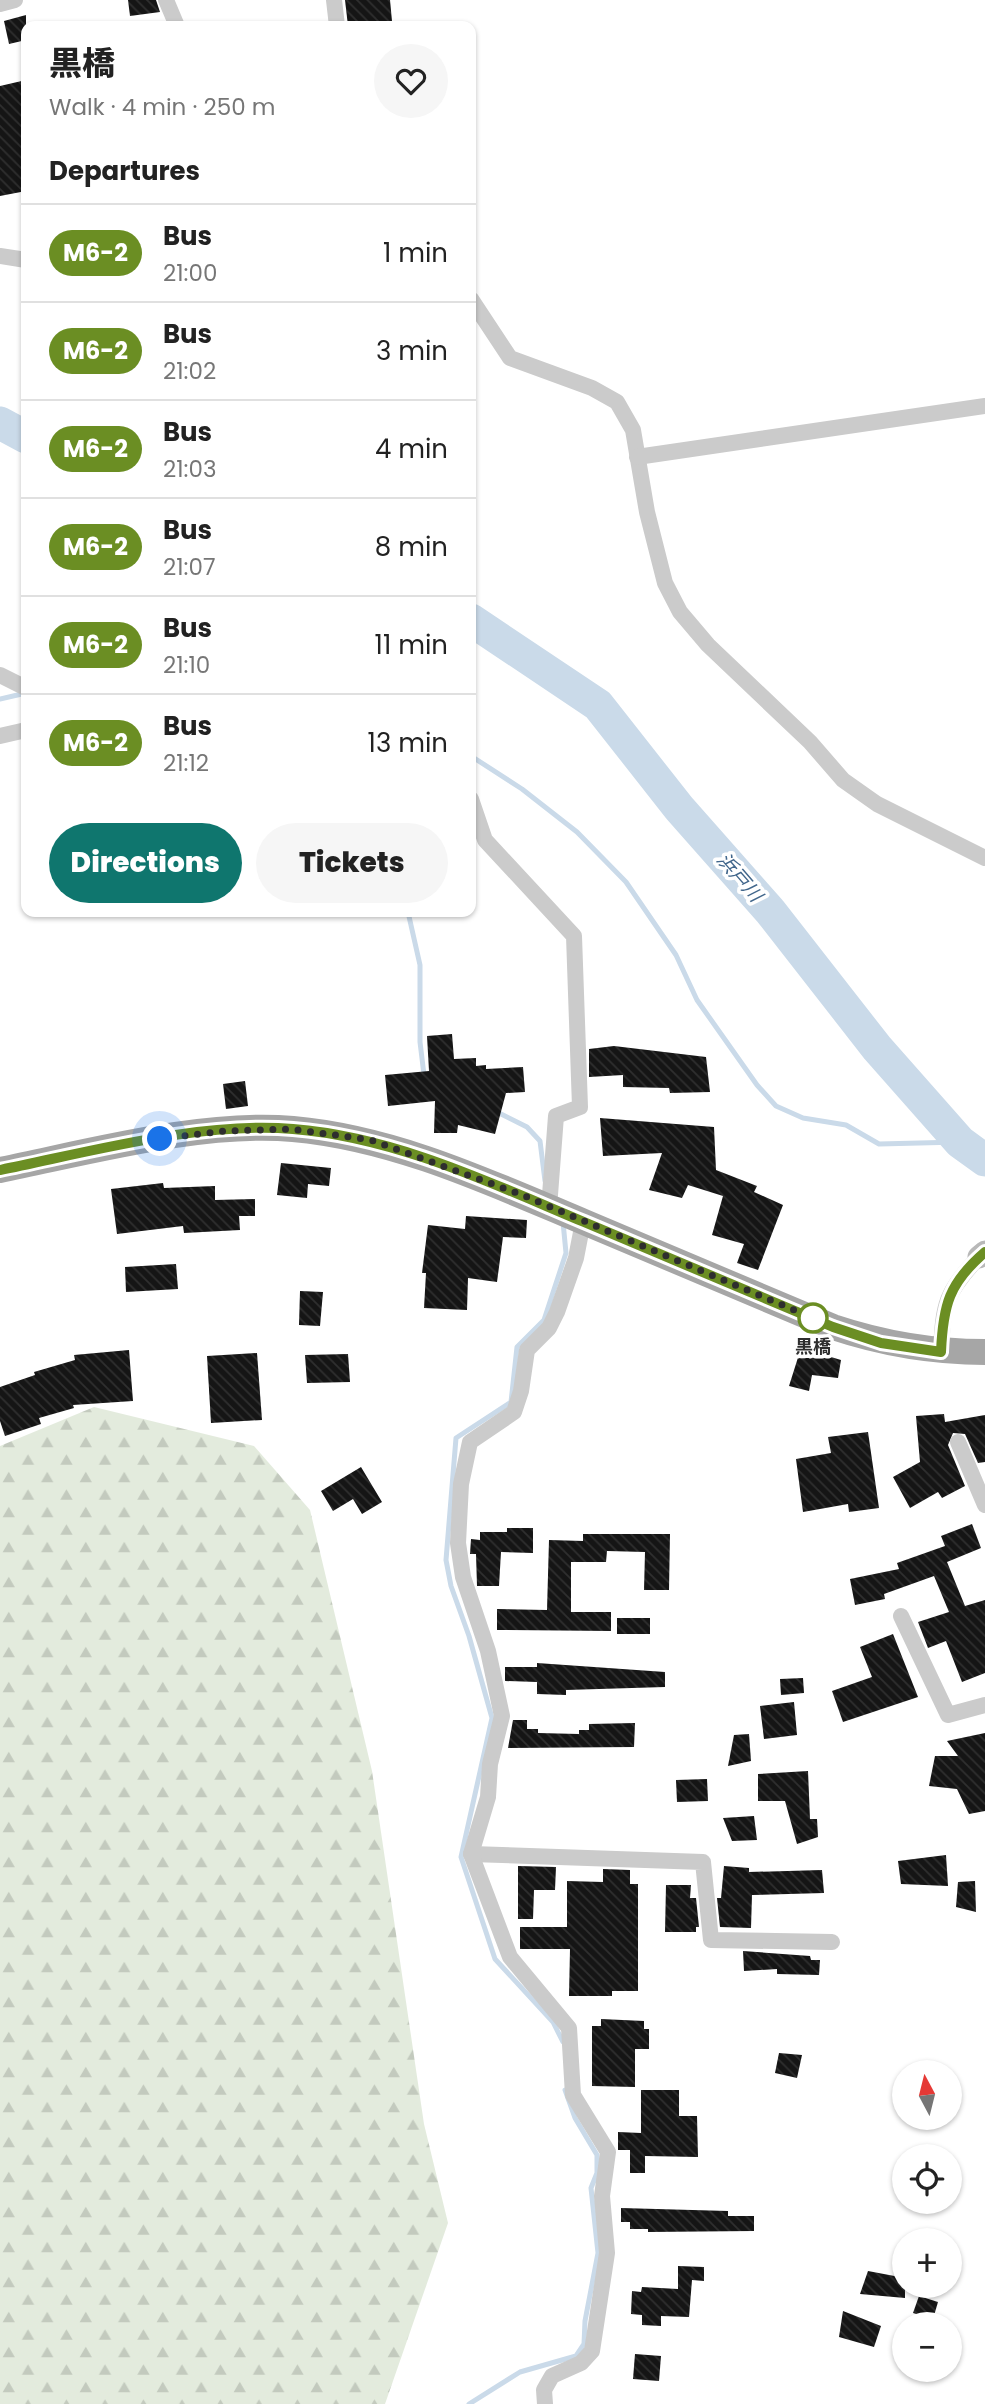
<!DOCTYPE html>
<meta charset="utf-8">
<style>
:root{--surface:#fff;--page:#f6f6f6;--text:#222;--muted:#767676;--line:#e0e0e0;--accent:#0f766e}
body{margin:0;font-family:Poppins,"Noto Sans JP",sans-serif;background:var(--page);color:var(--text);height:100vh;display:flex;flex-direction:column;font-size:26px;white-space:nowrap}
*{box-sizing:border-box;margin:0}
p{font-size:23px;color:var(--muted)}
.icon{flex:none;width:38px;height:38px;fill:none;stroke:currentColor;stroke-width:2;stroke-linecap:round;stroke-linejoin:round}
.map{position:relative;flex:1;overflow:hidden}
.sheet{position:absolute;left:21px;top:21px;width:455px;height:896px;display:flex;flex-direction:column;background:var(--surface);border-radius:14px;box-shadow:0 2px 5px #0004}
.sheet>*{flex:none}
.badge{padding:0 14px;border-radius:23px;font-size:24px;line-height:46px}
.needle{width:46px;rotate:353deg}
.buttons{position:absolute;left:892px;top:2060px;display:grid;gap:14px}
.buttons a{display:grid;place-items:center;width:70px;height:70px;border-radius:50%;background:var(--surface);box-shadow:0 2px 5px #0004;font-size:35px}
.you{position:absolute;width:35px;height:35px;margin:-18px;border:5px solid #fff;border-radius:50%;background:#1a73e8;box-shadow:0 0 0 10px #1a73e833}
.map>.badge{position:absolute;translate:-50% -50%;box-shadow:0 0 0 4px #fff}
h2{padding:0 28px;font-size:26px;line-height:63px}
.round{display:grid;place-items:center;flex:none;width:74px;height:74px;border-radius:37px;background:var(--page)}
.overview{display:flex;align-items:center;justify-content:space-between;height:119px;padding:0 28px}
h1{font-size:33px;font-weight:800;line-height:52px}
.button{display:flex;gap:14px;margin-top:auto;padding:14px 28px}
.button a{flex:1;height:80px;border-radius:42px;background:var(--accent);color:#fff;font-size:28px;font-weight:800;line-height:80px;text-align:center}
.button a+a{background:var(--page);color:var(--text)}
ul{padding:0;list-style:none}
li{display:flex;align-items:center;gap:21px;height:98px;padding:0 28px;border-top:2px solid var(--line)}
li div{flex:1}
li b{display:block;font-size:26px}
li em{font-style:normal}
li .badge{min-width:77px;font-weight:700;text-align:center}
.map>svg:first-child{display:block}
.forest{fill:url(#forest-firs)}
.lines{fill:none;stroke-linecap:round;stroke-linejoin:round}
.stream{stroke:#cadae9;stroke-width:5}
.river{stroke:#cadae9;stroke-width:33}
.building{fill:url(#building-back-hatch)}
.street{stroke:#cbcbcb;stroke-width:16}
.secondary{stroke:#b8b8b8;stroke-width:23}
.primary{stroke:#a6a6a6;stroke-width:26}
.line-casing{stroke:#fff;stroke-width:16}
.line{stroke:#6b8e23;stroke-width:10}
.walk{stroke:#2e2e2e;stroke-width:7;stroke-dasharray:0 12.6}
.stop-dot{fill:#fff;stroke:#6b8e23;stroke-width:3.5}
.labels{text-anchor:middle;stroke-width:7;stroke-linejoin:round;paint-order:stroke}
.stop-label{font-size:18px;font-weight:bold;fill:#2e2e2e;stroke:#fff}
.water-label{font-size:19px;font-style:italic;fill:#41668b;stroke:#fff}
</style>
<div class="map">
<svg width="985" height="2404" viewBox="0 0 985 2404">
<defs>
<pattern id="forest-firs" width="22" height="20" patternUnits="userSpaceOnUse" patternTransform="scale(1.75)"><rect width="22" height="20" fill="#e3ebdd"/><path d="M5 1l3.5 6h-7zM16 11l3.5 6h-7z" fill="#c3cabe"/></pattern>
<pattern id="building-back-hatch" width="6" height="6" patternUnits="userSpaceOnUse" patternTransform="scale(1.75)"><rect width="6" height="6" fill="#151515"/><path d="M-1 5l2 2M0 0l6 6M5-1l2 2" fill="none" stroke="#2f2f2f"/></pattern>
</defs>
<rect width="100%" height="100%" fill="#fff"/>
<!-- forest -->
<path class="forest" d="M94,1407L254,1446L310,1510L372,1771L424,2124L448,2223L385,2404H0V1446Z"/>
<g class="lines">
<!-- stream -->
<g class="stream">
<path d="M0,699L26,693"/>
<path d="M471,756L522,789L577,832L626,882L676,955L697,1000L757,1085L776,1106L803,1118L846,1125L879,1144L960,1142"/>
<path d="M408,912L420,965V1042L424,1075"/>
<path d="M495,1111L527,1127L540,1141L545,1181"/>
<path d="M563,2042L553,2022L495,1959L461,1857L492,1718L469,1636L451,1586L446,1560L456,1438L511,1402L517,1347L544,1320L566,1253L563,1222"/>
<path d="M469,2404L520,2372L576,2356L584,2344L585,2321L598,2253L591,2188L597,2173V2155L575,2118L565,2090"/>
</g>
<!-- river -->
<g class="river">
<path d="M0,423L26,437"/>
<path d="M471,620L598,705L679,808L770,911L877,1048L960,1142L985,1160"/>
</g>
</g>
<!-- building -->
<g class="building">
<path d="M128,0H156L160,12L130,16Z"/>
<path d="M345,0H390L392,21L348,26Z"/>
<path d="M26,15V40L9,44L4,21Z"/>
<path d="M26,80V191L0,196V86Z"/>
<path d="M452,1034L454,1059L476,1058V1066L486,1065V1069L523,1067L525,1092L506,1093L495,1134L458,1125L457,1133H434L435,1101L388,1106L385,1075L429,1071L427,1036Z"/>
<path d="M614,1046L706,1057L710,1092L670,1093L669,1088L623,1087V1075L589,1077V1049Z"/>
<path d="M245,1081L248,1106L226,1109L223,1084Z"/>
<path d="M600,1118L714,1127L716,1170L757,1186L754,1192L783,1205L758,1270L737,1263L744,1244L712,1235L723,1196L688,1185L682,1198L649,1190L662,1153L603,1156Z"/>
<path d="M281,1163L331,1168L329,1186L308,1184L307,1198L277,1195Z"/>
<path d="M163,1183L164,1188L215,1186V1200L255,1199V1216H239L240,1230L184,1233L183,1226L117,1234L111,1189Z"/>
<path d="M466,1216L527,1220L526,1238L503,1237L497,1282L468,1278L467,1310L424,1308L426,1273H422L428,1225L465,1229Z"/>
<path d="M176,1264L178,1289L126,1292L125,1267Z"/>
<path d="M300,1291L323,1292L320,1326L299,1325Z"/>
<path d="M801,1348L841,1360L838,1378L812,1375L809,1391L789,1386Z"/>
<path d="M129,1350L133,1401L73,1405L74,1408L39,1418L41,1424L5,1436L0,1421V1387L35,1375L34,1372L75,1360L74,1355Z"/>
<path d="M257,1353L262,1420L211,1423L207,1356Z"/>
<path d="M348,1354L350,1382L307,1383L305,1355Z"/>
<path d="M944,1414L945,1422L985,1415V1462L978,1463L965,1434L953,1433L948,1445L965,1486L942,1498L938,1492L910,1508L893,1477L920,1462L916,1416Z"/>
<path d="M868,1432L879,1508L849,1512L848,1504L803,1512L796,1459L831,1453L828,1437Z"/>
<path d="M361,1467L382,1502L362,1514L353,1499L333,1511L321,1491Z"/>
<path d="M972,1524L981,1548L947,1562L965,1606L985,1600V1673L962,1682L946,1641L928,1648L918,1622L949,1612L934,1576L884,1594L885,1599L855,1605L850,1579L899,1569L897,1563L945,1546L941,1536Z"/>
<path d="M507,1528H533V1553L501,1552L499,1586H477L476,1554H470L471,1539L480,1540V1532H507Z"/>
<path d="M583,1534H670L669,1590H644L645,1552L607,1551L606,1562H571V1612H611V1631L497,1630V1609L547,1610L549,1540L583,1541Z"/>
<rect x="617" y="1618" width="33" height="16"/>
<path d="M893,1634L918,1697L843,1722L832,1691L872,1677L860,1647Z"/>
<path d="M537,1663L665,1672V1687L566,1690V1695L537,1694V1682L505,1681V1667H537Z"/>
<path d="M803,1678L804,1693L781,1695L780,1679Z"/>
<path d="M794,1702L797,1735L764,1739L760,1706Z"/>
<path d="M513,1720H527V1729H538V1733L579,1734V1730H589V1724L635,1723L634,1747L508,1748Z"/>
<path d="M985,1733V1811L969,1814L957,1789L929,1786L935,1756H958L947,1741Z"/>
<path d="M749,1734L751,1761L728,1766L734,1735Z"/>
<path d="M808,1771L810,1819H817L818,1837L797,1844L785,1801H758V1774Z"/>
<path d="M707,1779L708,1801L677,1802L676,1780Z"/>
<path d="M754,1816L757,1840L732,1841L723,1818Z"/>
<path d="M946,1855L948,1886L901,1884L898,1861Z"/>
<path d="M518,1866L556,1867L555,1890H534L533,1919H518Z"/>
<path d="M724,1866L749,1868V1872L822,1870L824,1893L752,1895L751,1928L720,1927L717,1898H721Z"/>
<path d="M603,1869L630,1870V1884H638V1991H612V1996H569L570,1949H520V1927H567V1881L603,1882Z"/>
<path d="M975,1881L976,1912L956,1907L958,1882Z"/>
<path d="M666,1885H691L690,1898H696L699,1927H696V1932H665Z"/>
<path d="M743,1951L810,1956L811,1960H820L819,1975L777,1974V1969L744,1971Z"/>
<path d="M601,2019L644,2021V2029H649V2049H635V2087L592,2086V2026H601Z"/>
<path d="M779,2053L802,2055L797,2078L775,2073Z"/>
<path d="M641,2090H679V2116H697L698,2157L645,2156V2173H630V2150H618V2132L641,2133Z"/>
<path d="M621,2208L728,2211V2216H754V2231L648,2232V2229H630V2222H621Z"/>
<path d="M678,2266L704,2267V2281L692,2280L689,2317L661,2316V2326L642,2325V2315L631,2314L632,2291L641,2292L642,2287L678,2289Z"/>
<path d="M868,2271L905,2278V2298L860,2294Z"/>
<path d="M919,2296L938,2302L933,2319L913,2313Z"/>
<path d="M843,2311L881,2326L874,2347L839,2337Z"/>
<path d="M635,2354L661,2356L659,2381L633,2379Z"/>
</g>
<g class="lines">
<!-- street -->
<g class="street">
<path d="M166,0L177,26"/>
<path d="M334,0L337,26"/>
<path d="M0,4L15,0"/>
<path d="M0,256L26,260"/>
<path d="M471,299L510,358L592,388L617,402L633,430L647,512L665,583L680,612L708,645L810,742L843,780L877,804L985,858"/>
<path d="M637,457L985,406"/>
<path d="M0,675L26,688"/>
<path d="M0,736L26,730"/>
<path d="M471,799L485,840L574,936L580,1107L556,1116L549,1208"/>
<path d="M941,1352C943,1303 946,1292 979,1257"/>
<path d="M958,1442L985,1505"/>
<path d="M901,1616L948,1715L985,1705"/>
<path d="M471,1854L703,1862L711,1940L832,1942"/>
<path d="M545,2404L544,2390L552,2376L581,2363L592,2351L607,2253L602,2196L608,2152L573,2095L569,2028L510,1957L471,1854L488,1797L490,1764L502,1716L488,1651L463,1577L458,1543L461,1484L470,1442L514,1412L521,1391L527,1350L549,1328L557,1312L576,1258L583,1222"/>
</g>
<!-- secondary -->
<path class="secondary" d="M979,1257L985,1252"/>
<!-- primary -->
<path class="primary" d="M0,1170C89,1152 203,1121 293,1129C395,1138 491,1183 584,1222C667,1257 750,1292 833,1327C884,1344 931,1352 985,1352"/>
</g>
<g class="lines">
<defs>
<path id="line" d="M0,1170C89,1152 202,1121 293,1129C395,1137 491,1183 584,1222C667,1257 750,1292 833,1327L881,1343L941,1352C943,1305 949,1283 985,1252"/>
</defs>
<!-- line casing -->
<use href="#line" class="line-casing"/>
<!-- line -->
<use href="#line" class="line"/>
<!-- walk -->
<path class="walk" d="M160,1139L224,1131L291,1129L371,1140L520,1194L813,1318"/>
</g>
<!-- markers -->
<circle class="stop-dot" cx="813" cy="1318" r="14"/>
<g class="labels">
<!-- stop labels -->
<g class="stop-label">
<text x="813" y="1353">黒橋</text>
</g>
<!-- water labels -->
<g class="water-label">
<text transform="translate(740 877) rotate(49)" y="7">浜戸川</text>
</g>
</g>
</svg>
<div class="buttons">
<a><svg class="needle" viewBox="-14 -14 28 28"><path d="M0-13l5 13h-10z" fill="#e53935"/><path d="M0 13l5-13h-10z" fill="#767676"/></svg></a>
<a><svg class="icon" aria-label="locate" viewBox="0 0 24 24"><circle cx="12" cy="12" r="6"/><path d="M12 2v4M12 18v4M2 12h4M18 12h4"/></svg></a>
<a>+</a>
<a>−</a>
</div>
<div class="you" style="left:160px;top:1139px"></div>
<section class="sheet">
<div class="overview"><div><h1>黒橋</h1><p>Walk · 4 min · 250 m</p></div><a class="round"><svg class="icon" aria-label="heart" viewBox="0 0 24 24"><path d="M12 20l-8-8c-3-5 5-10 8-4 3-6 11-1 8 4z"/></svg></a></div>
<h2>Departures</h2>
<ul>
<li><span class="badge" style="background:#6b8e23;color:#fff">M6-2</span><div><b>Bus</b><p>21:00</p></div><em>1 min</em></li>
<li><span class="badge" style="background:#6b8e23;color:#fff">M6-2</span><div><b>Bus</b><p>21:02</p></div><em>3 min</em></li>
<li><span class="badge" style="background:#6b8e23;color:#fff">M6-2</span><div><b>Bus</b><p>21:03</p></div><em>4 min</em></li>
<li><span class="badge" style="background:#6b8e23;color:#fff">M6-2</span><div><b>Bus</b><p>21:07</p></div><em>8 min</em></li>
<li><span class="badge" style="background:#6b8e23;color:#fff">M6-2</span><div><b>Bus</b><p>21:10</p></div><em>11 min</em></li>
<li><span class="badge" style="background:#6b8e23;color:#fff">M6-2</span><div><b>Bus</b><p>21:12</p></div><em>13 min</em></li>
</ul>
<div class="button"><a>Directions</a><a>Tickets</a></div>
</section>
</div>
